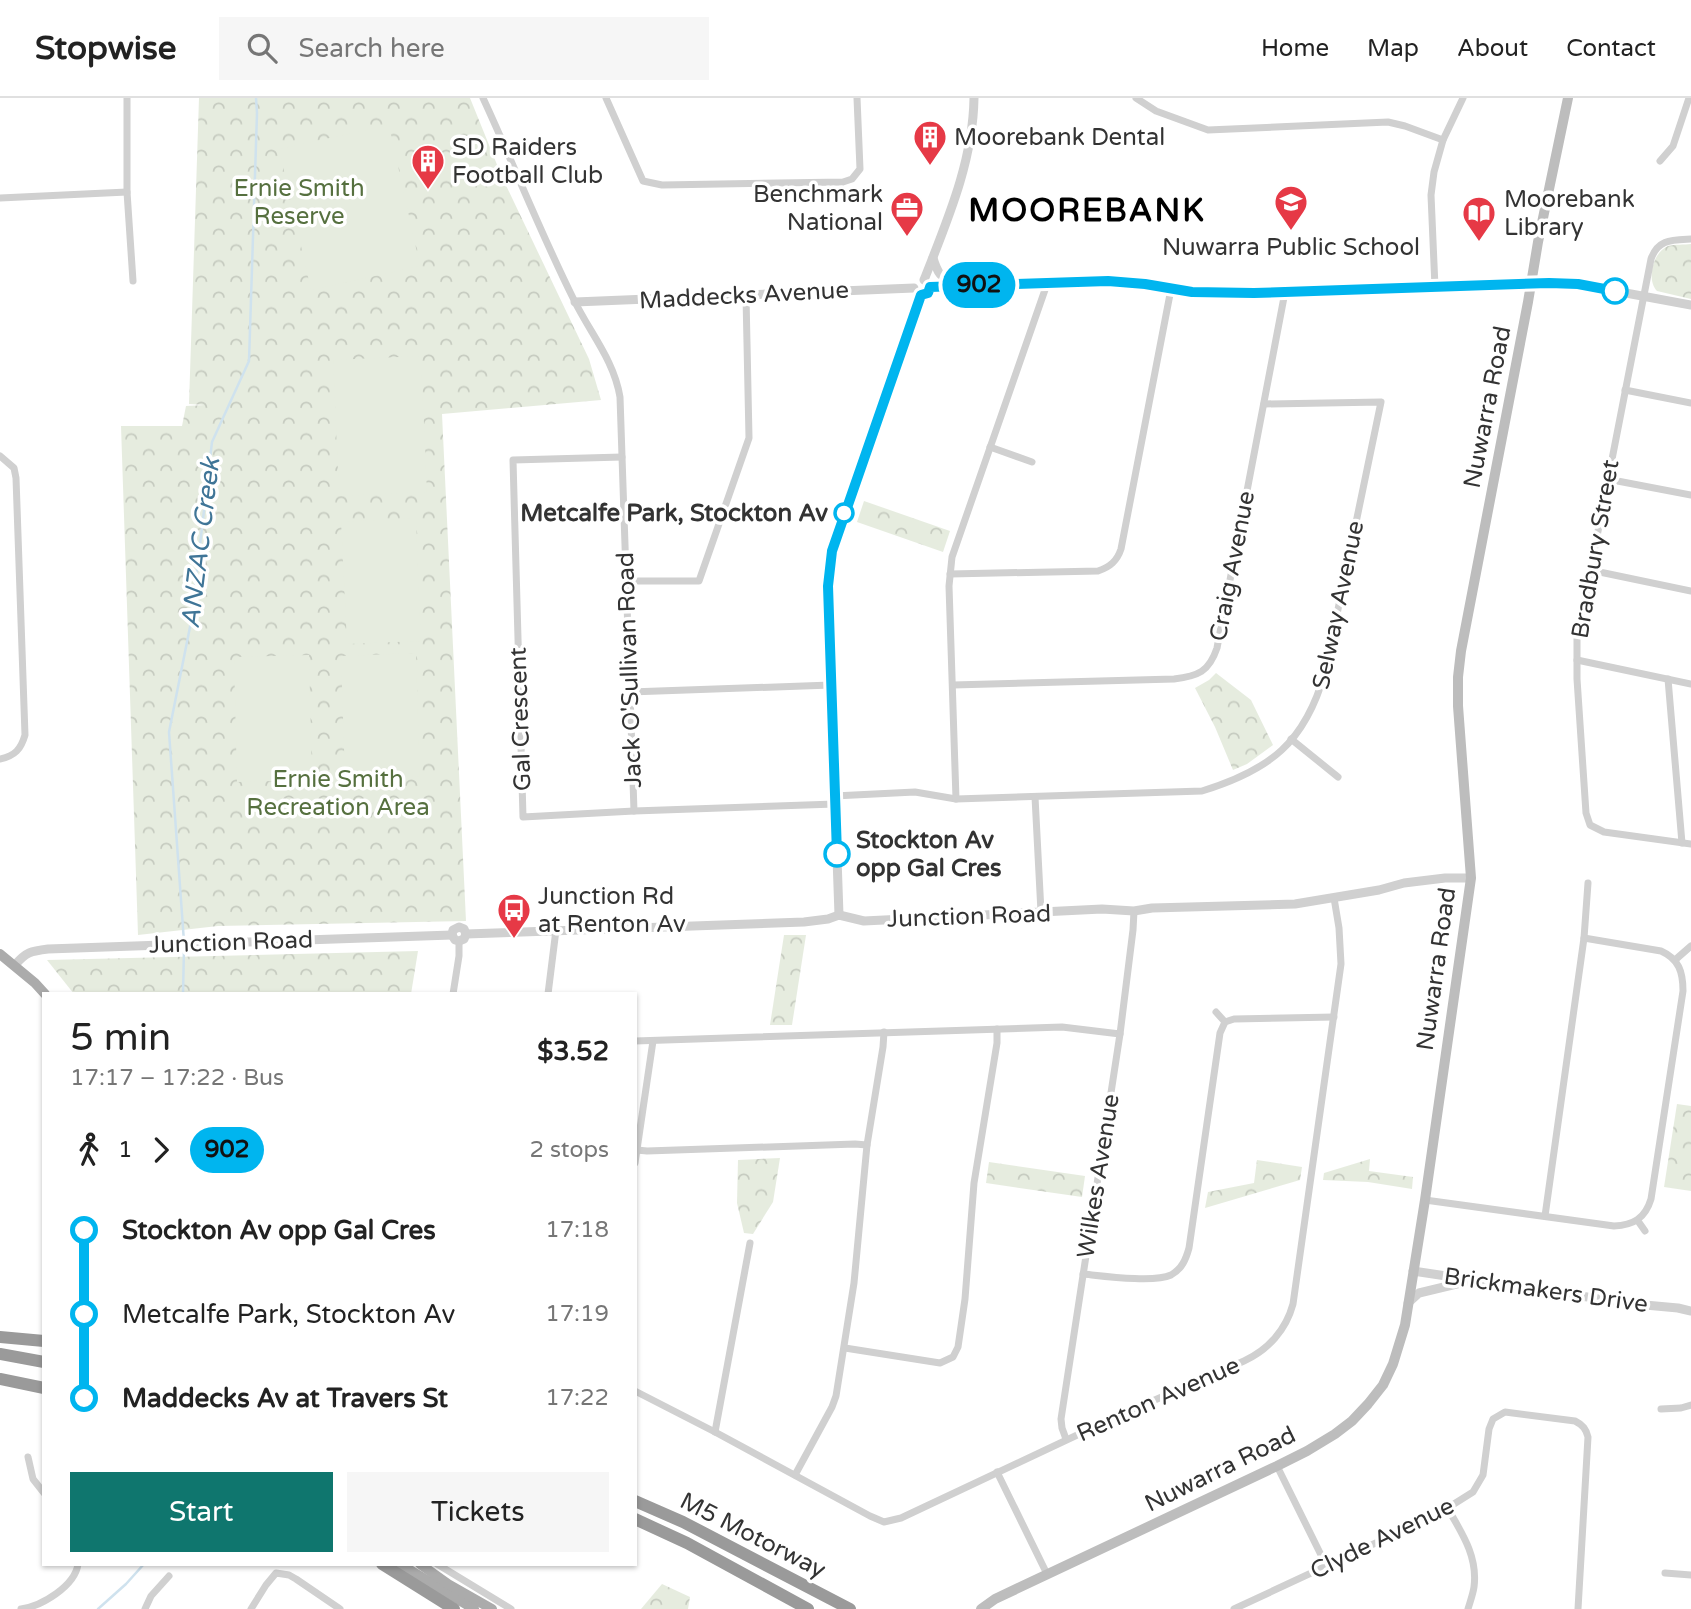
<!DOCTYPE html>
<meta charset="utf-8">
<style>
:root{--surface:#fff;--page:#f6f6f6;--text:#222;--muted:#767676;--line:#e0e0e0;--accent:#0f766e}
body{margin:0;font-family:"Varela Round",sans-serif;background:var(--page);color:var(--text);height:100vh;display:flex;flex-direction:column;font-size:26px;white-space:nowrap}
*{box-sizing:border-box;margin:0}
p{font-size:23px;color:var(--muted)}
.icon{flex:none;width:38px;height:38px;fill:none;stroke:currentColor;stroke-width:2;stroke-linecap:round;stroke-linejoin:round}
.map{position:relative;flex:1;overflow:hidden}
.sheet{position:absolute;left:42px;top:894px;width:595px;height:574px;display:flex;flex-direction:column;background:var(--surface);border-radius:0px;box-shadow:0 2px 5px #0004}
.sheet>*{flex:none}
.badge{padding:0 14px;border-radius:23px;font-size:24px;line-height:46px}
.map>.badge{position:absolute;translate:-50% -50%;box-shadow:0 0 0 4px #fff}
.legs{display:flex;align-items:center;gap:10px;height:77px;padding:0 28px;font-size:23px}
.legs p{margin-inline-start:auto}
.summary{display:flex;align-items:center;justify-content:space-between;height:119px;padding:0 28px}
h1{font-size:38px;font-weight:600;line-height:52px}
.cta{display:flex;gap:14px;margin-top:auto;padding:14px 28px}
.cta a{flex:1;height:80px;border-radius:0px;background:var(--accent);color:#fff;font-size:28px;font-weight:600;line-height:80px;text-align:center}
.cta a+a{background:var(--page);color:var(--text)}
ul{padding:0 28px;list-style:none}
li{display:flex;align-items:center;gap:24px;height:84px;font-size:26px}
li i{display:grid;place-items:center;width:10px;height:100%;margin:0 9px;background:currentColor}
li i::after{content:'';width:18px;height:18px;margin:-9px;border:5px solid;border-radius:50%;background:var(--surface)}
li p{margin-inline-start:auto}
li:first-child i{background:linear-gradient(#0000 50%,currentColor 0)}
li:last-child i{background:linear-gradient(currentColor 50%,#0000 0)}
header{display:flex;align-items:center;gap:42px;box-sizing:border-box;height:98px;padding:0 35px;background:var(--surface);border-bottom:2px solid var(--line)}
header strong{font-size:33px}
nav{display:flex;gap:38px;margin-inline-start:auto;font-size:24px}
.search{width:490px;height:63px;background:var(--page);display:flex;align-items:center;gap:18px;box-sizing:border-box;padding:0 24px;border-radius:0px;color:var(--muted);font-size:26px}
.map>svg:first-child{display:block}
.park{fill:url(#park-crowns)}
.garden{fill:#e6ecdf}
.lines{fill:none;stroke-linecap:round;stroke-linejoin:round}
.stream{stroke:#cfe2ee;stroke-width:2.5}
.minor{stroke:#d0d0d0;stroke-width:7}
.tertiary{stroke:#d0d0d0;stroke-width:9}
.secondary{stroke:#bdbdbd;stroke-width:10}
.primary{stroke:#ababab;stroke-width:10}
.motorway{stroke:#9a9a9a;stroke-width:12}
.line-1-casing{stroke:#fff;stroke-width:16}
.line-1{stroke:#00b5ef;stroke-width:10}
.stop-1-dot{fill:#fff;stroke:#00b5ef;stroke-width:3.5}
.labels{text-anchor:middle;stroke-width:7;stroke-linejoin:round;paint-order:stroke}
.poi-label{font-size:24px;fill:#333;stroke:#fff;text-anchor:start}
.park-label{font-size:24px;fill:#56703f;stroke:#fff}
.street-label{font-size:24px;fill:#333;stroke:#fff}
.stop-label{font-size:24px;font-weight:bold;fill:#333;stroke:#fff;text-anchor:end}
.water-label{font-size:26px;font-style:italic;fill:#3f7597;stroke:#fff}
.district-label{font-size:32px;font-weight:bold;letter-spacing:2px;fill:#000;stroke:#fff}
</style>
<header>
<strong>Stopwise</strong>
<div class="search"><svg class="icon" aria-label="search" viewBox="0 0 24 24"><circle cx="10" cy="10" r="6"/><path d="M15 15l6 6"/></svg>Search here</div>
<nav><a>Home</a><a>Map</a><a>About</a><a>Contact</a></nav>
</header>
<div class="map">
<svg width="1691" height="1511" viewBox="0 0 1691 1511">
<defs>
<pattern id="park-crowns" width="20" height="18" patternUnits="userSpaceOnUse" patternTransform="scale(1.75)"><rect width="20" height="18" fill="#e6ecdf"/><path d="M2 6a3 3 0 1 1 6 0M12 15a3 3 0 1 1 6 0" fill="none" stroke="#c6cbc0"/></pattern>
</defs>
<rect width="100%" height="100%" fill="#fff"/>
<!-- park -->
<g class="park">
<path d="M199,0H470L502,79L589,261L601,302L442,316L466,823L218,828L138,837L121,328H182L186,308L205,307L189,306Z"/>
<path d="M1691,146V201L1657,193C1646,182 1653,154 1668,148C1675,146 1684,147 1691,146Z"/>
<path d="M864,403L950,433L943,454L857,424Z"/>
<path d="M1216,575L1251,602L1273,647L1247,666L1233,672L1215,629L1195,590L1209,582Z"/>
<path d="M784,837H806L792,927H770Z"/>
<path d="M418,853L411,896H74L47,862Z"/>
<path d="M1677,1006L1691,1008V1093L1664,1089Z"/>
<path d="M780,1060L773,1104L753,1136L744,1135L737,1105L738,1062Z"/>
<path d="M1370,1061L1369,1073L1413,1079L1412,1091L1368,1084L1323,1082L1324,1075Z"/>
<path d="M1257,1062L1302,1069L1300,1082L1205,1110L1208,1094L1254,1085Z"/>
<path d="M989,1064L1085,1078L1082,1099L986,1085Z"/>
<path d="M662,1486L690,1499L688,1511H641Z"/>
</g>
<!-- garden -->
<g class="garden">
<path d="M389,27L420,168L311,192L279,51Z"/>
<path d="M421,258L427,394L339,398L333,262Z"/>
<path d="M416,420L421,543L347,546L341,424Z"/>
<path d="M416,555L420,678L345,681L341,558Z"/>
<path d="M309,557L312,682L237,684L234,559Z"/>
</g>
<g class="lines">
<!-- stream -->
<g class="stream">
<path d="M184,844L169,634L191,524L212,344L249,263L257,15L256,0"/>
<path d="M183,896L184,850"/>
<path d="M98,1511L126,1486L144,1466"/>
</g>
<!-- minor -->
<g class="minor">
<path d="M127,0V94L133,183"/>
<path d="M483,0C514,67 541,136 574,202C590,235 614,262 620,299L634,713"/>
<path d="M606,0L643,83L662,87L843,84L852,81L860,71L857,0"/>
<path d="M1136,0L1156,13L1208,32L1388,24L1405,28L1443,42"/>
<path d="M1660,63L1673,48L1689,0"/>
<path d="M0,100L127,94"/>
<path d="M1691,141C1672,142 1658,141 1651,161L1577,541V581L1586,715L1590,727L1604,734L1691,746"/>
<path d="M1435,189L1431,97L1434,74L1443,42L1463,0"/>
<path d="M1625,292L1691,305"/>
<path d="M990,349L1032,364"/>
<path d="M0,358L14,370L16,380L25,637C21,651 15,658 0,661"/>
<path d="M622,359L513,362L523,719L634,713L835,706"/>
<path d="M1607,381L1691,397"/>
<path d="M1590,472L1691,493"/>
<path d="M950,476L1098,473C1110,469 1117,463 1121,451L1171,191"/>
<path d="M626,483H699L749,340L746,198"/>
<path d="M1577,562L1691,586"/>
<path d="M1668,581L1682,745"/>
<path d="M953,587L1174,581C1198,578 1209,574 1217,550L1285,194"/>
<path d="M630,594L831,587"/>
<path d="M1291,641L1338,679"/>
<path d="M834,698L915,694L956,701L1202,693C1270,672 1305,645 1325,574L1381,304L1264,306"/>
<path d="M1035,699L1041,814"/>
<path d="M956,701L949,488L952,459L1047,186"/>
<path d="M1675,862L1691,848"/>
<path d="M453,896L459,858V843"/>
<path d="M548,896L556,832"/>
<path d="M1216,914L1225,924"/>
<path d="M635,943L1062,929L1120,936"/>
<path d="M637,1052L647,1053L855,1046L867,1047"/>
<path d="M635,1065L653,943"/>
<path d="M1425,1102L1614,1128C1633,1127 1645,1121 1651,1101L1683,893C1683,874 1679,861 1661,853L1584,840"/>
<path d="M1545,1118L1584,840L1588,785"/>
<path d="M1638,1123L1645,1133"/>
<path d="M1083,1176C1103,1178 1154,1185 1171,1177C1182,1171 1186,1161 1189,1150L1220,935L1225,924L1234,921L1334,919"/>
<path d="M845,1250L940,1265L953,1259L958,1249L965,1201L974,1085L997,945V931"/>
<path d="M635,1293L715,1334L870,1418L884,1424L901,1420L1109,1322L1244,1263C1268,1252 1286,1232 1293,1206L1341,866L1339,830L1334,800"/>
<path d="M1661,1311L1681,1310L1691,1307"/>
<path d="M715,1334L750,1145"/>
<path d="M1066,1341L1062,1330L1061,1321L1120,936L1133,832L1134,813"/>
<path d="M28,1359L33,1381L44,1395"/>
<path d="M1277,1368L1326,1467"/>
<path d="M997,1374L1047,1476"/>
<path d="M795,1377L832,1309L836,1298L854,1185L867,1047L883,949L884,934"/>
<path d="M1448,1411C1462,1435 1478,1459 1474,1489C1473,1496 1470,1504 1468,1511"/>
<path d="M437,1466L511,1511"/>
<path d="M1665,1475L1691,1477"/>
<path d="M21,1511C42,1508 75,1488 78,1466"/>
<path d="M145,1511L151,1498L169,1478"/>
<path d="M251,1511L266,1487L276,1475L289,1477L296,1481L340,1511"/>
<path d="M1234,1511L1438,1416L1473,1394L1483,1377L1489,1331L1493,1321L1505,1314L1575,1323C1583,1327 1586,1331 1588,1339L1578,1511"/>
</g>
<!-- tertiary -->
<g class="tertiary">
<path d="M933,160C937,174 941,180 954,187"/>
<path d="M924,182C947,123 973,64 974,0"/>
<path d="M930,189L1107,183L1145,186L1192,194L1254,195L1567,186L1588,188L1691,207"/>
<path d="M575,204L914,190"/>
<path d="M839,817L831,587L829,471L832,453L840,428L921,197"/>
<path d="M466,836L804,824L828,821L839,817L864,823L1102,811L1134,813L1152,810L1295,806L1379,792L1404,785L1445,780H1471"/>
<path d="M452,837L453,832L459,829L464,831L466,836"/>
<path d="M452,837L455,842L459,843L464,841L466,836"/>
<path d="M15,867C26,854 31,853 48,851L452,837"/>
<path d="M1413,1173L1634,1206L1678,1210L1691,1213"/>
<path d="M1408,1205L1419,1195L1469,1183"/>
</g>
<!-- secondary -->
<path class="secondary" d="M981,1511L995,1501L1277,1368L1307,1353L1335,1336L1352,1323L1368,1306L1383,1287L1393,1266L1405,1227L1425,1102L1471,780L1458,608V579L1461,553L1528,204L1538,144L1568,0"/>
<!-- primary -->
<g class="primary">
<path d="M0,856L35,885L45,896"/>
<path d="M400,1466L474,1511"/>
<path d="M420,1466L448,1486L492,1511"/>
</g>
<!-- motorway -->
<g class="motorway">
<path d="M0,1239L44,1243"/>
<path d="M0,1256L44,1264"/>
<path d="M0,1281L44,1290"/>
<path d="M635,1403L683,1424L850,1511"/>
<path d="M635,1421L687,1445L808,1511"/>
<path d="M382,1466L454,1511"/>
</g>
</g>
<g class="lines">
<defs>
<path id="line-1" d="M837,756L828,488L832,453L921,197L928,195L930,189L1108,183L1145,186L1192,194L1254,195L1549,185L1578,186L1615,193"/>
</defs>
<!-- line-1 casing -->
<use href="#line-1" class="line-1-casing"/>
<!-- line-1 -->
<use href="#line-1" class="line-1"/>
</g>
<!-- icons -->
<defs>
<symbol id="building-pin" viewBox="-11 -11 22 30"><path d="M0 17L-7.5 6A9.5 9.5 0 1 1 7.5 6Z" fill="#e63946" stroke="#fff"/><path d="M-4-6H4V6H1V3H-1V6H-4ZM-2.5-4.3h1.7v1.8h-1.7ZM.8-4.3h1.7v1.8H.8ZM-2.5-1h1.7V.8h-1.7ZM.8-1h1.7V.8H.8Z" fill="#fff"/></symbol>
<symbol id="school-pin" viewBox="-11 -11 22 30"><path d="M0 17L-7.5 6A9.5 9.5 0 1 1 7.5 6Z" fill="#e63946" stroke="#fff"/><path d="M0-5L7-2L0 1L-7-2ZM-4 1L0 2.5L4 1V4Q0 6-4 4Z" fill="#fff"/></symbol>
<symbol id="office-pin" viewBox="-11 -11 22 30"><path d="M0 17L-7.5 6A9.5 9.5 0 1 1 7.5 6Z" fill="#e63946" stroke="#fff"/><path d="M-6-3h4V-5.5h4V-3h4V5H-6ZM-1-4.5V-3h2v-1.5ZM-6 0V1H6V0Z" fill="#fff"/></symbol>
<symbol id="library-pin" viewBox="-11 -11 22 30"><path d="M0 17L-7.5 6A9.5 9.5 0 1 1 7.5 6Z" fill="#e63946" stroke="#fff"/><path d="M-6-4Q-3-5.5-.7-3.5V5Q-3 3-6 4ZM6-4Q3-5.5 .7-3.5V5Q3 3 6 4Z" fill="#fff"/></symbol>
<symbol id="bus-pin" viewBox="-11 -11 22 30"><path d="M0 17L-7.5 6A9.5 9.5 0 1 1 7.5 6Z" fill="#e63946" stroke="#fff"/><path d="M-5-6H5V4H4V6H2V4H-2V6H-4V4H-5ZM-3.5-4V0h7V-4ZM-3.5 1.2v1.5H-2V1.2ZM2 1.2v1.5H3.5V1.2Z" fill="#fff"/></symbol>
</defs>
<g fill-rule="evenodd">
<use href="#building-pin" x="911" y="20" width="38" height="52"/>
<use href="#building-pin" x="409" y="44" width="38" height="52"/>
<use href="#school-pin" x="1272" y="85" width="38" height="52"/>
<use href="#office-pin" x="888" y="91" width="38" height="52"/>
<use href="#library-pin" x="1460" y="96" width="38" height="52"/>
<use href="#bus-pin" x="495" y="793" width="38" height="52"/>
</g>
<!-- markers -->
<g class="stop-1-dot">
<circle cx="1615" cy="193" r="12"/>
<circle cx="844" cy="415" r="9"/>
<circle cx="837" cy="756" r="12"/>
</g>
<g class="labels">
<!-- poi labels -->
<g class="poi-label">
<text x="954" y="47">Moorebank Dental</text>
<text x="452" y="57">SD Raiders<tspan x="452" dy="28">Football Club</tspan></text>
<text x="883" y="104" text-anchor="end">Benchmark<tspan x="883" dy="28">National</tspan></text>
<text x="1504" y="109">Moorebank<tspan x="1504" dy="28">Library</tspan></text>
<text x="1291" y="157" text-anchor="middle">Nuwarra Public School</text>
<text x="538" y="806">Junction Rd<tspan x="538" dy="28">at Renton Av</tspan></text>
</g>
<!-- park labels -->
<g class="park-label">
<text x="299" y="98">Ernie Smith<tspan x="299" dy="28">Reserve</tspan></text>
<text x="338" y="689">Ernie Smith<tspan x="338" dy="28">Recreation Area</tspan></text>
</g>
<!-- street labels -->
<g class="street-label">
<text transform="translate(744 197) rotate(-3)" y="8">Maddecks Avenue</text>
<text transform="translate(1487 309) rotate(-79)" y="8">Nuwarra Road</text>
<text transform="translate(1595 451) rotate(-80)" y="8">Bradbury Street</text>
<text transform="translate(1232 468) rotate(-79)" y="8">Craig Avenue</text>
<text transform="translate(1338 507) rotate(-78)" y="8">Selway Avenue</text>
<text transform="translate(629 572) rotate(-92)" y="8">Jack O'Sullivan Road</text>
<text transform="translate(520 621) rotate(-92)" y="8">Gal Crescent</text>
<text transform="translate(969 818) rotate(-2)" y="8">Junction Road</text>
<text transform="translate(231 844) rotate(-2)" y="8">Junction Road</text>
<text transform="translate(1436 871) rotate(-82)" y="8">Nuwarra Road</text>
<text transform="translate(1098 1078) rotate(-81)" y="8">Wilkes Avenue</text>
<text transform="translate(1546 1192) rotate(8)" y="8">Brickmakers Drive</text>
<text transform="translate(1158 1301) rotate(-24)" y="8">Renton Avenue</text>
<text transform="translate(1220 1371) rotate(-26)" y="8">Nuwarra Road</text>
<text transform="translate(753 1437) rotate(27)" y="8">M5 Motorway</text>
<text transform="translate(1382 1440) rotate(-26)" y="8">Clyde Avenue</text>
</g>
<!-- stop labels -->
<g class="stop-label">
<text x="828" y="423">Metcalfe Park, Stockton Av</text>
<text x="856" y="750" text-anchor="start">Stockton Av<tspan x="856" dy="28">opp Gal Cres</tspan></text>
</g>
<!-- water labels -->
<g class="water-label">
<text transform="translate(200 445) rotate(-83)" y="9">ANZAC Creek</text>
</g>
<!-- district labels -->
<g class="district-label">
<text x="1087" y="123">MOOREBANK</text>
</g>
</g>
</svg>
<b class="badge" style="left:979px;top:187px;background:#00b5ef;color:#111">902</b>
<section class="sheet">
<div class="summary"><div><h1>5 min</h1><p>17:17 – 17:22 · Bus</p></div><b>$3.52</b></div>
<div class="legs"><svg class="icon" aria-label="walk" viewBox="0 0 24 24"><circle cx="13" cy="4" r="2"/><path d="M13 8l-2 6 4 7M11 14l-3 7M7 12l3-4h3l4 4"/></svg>1<svg class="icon" aria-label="forward" viewBox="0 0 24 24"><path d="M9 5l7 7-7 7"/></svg><b class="badge" style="background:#00b5ef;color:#111">902</b><p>2 stops</p></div>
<ul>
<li><i style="color:#00b5ef"></i><b>Stockton Av opp Gal Cres</b><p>17:18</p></li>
<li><i style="color:#00b5ef"></i><span>Metcalfe Park, Stockton Av</span><p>17:19</p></li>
<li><i style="color:#00b5ef"></i><b>Maddecks Av at Travers St</b><p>17:22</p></li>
</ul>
<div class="cta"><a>Start</a><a>Tickets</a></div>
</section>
</div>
